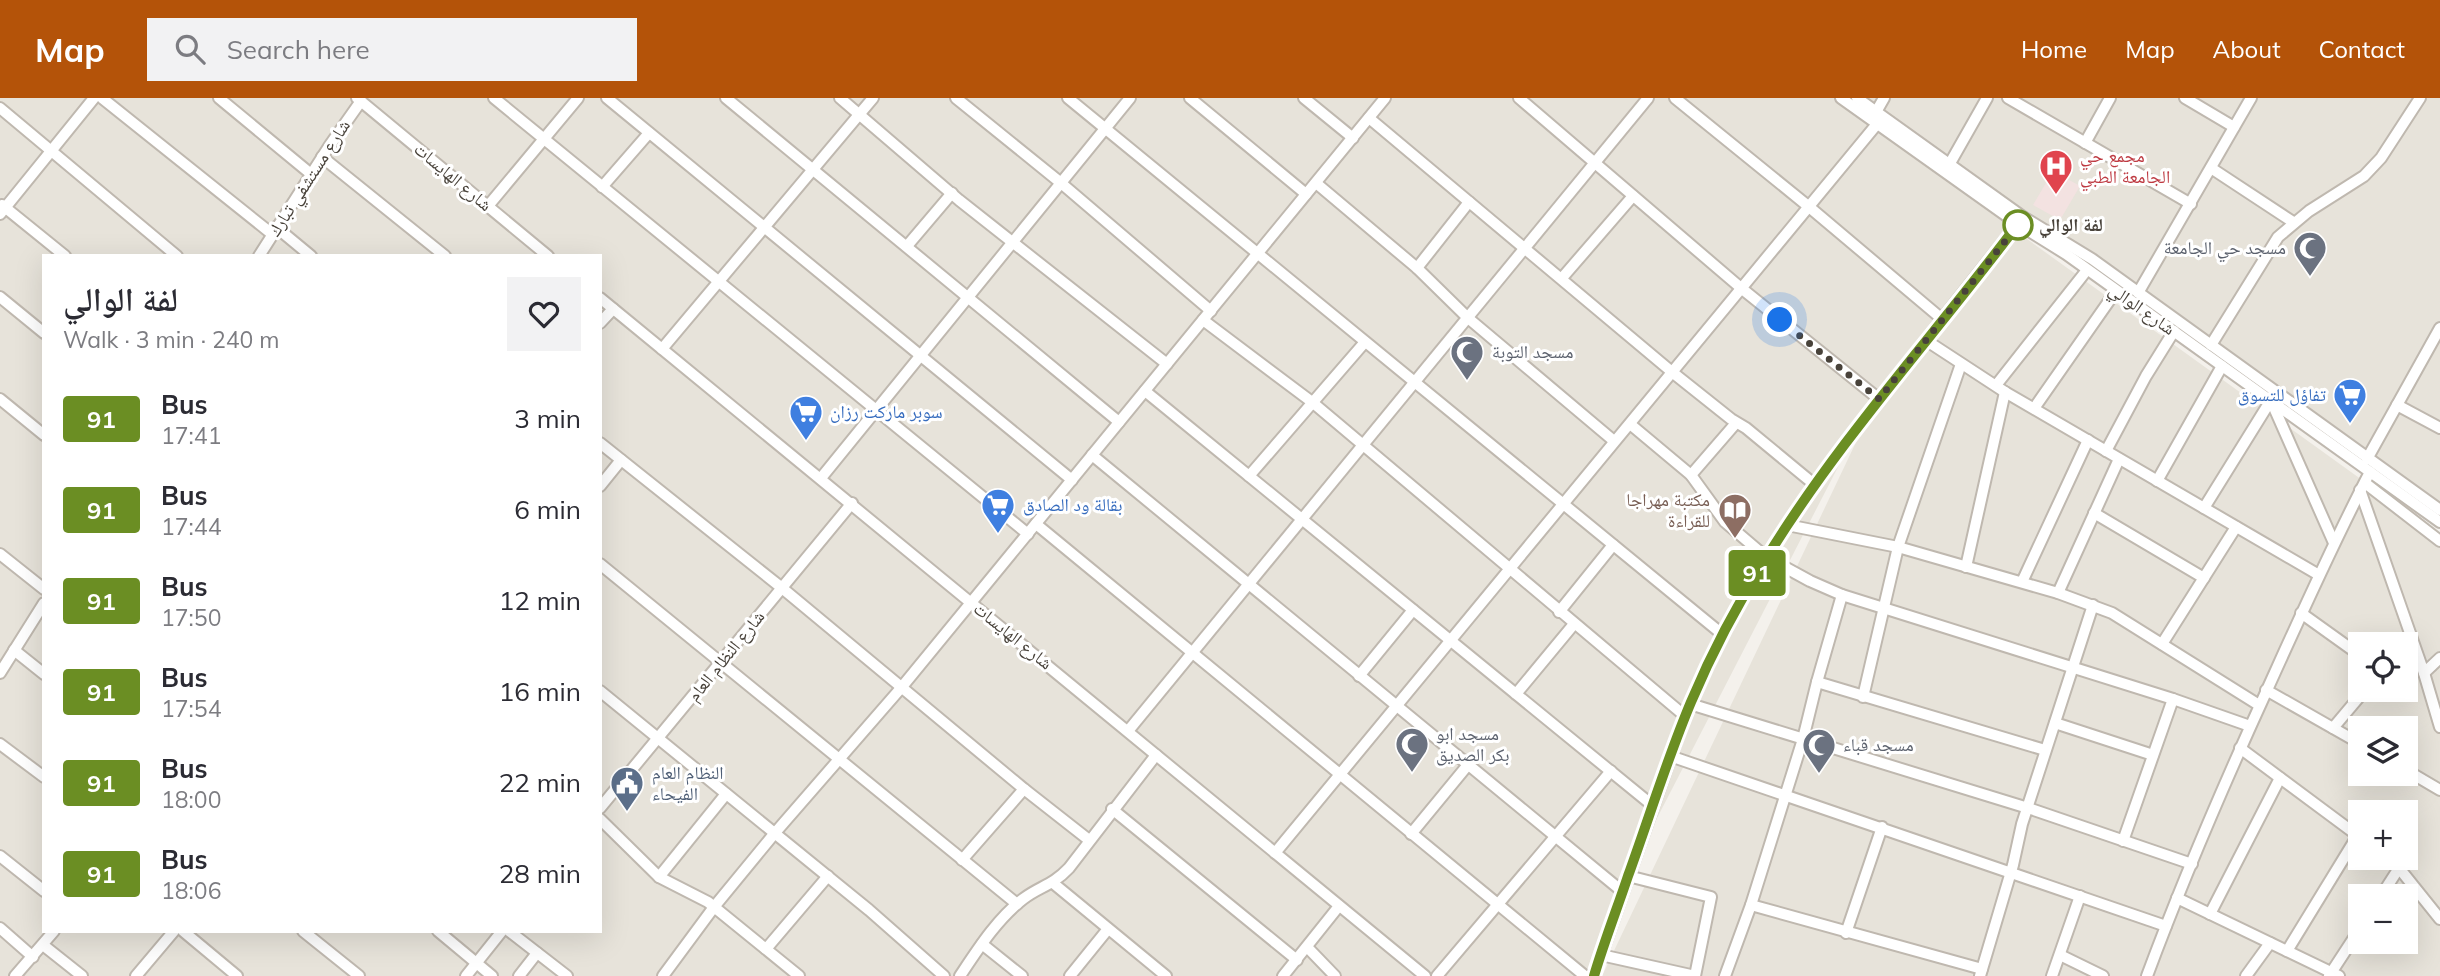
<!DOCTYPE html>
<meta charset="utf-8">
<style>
:root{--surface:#fff;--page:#f2f2f3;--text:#2b2b33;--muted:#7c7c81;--accent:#b45309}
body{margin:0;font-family:Mulish,"Noto Naskh Arabic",sans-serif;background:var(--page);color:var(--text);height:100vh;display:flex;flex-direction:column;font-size:26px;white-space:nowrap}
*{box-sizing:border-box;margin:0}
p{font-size:23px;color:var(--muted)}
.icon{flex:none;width:38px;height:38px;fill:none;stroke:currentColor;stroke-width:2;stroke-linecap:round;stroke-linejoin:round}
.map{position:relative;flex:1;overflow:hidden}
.details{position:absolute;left:42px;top:156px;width:560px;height:679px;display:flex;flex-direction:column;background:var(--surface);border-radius:0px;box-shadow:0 7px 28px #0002}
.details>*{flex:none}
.badge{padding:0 14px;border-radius:5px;font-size:24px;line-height:46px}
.buttons{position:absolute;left:2348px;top:534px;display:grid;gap:14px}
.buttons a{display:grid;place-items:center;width:70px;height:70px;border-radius:0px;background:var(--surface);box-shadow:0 7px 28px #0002;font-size:35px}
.you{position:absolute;width:35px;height:35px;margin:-18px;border:5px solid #fff;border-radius:50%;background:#1a73e8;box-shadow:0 0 0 10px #1a73e833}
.map>.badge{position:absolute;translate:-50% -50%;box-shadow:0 0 0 4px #fff}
.round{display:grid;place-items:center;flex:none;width:74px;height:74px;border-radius:0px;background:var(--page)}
.headline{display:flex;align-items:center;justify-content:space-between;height:119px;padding:0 21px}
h1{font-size:33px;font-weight:600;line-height:52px}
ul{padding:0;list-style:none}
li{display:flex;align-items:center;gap:21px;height:91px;padding:0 21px}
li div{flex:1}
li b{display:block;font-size:26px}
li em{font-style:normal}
li .badge{min-width:77px;font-weight:700;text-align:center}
header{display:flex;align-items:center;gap:42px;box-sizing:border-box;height:98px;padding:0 35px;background:var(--accent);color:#fff}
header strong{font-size:33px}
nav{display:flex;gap:38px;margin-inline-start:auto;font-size:24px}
.search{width:490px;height:63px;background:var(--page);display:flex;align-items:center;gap:18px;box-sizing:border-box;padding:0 24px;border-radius:0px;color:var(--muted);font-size:26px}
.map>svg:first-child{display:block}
.residential{fill:#e7e3da;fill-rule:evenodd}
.medical{fill:#f3e2e1}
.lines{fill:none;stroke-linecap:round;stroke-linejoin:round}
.minor-casing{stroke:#bfb8af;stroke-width:14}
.minor{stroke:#fff;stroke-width:10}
.line-casing{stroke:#fff;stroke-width:16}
.line{stroke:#6b8e23;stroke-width:10}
.walk{stroke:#48423a;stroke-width:7;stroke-dasharray:0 12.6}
.stop-dot{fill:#fff;stroke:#6b8e23;stroke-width:3.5}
.labels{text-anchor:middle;stroke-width:6;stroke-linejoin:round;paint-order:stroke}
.health-label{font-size:18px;fill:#be3a42;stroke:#fff;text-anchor:start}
.street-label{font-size:18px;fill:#48423a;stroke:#fff}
.stop-label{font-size:18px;font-weight:bold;fill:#48423a;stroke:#fff;text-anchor:start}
.worship-label{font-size:18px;fill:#5b616d;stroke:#fff;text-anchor:start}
.shop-label{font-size:18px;fill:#366cbe;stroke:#fff;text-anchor:start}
.education-label{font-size:18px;fill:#785e54;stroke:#fff;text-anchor:end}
.service-label{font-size:18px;fill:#4e5e75;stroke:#fff;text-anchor:start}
</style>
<header>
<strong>Map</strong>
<div class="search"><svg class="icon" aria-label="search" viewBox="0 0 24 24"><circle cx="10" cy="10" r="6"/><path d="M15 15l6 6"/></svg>Search here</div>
<nav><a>Home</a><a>Map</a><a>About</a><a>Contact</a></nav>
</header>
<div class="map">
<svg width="2440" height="878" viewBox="0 0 2440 878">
<rect width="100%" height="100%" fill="#f4f1ec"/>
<!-- residential -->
<g class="residential">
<path d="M0,0H2440V423L2017,128L1854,338L1604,823L1585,878H0ZM44,158H600V833H44Z"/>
<path d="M2020,136L2440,438V878H1602L1858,340ZM2361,546H2406V592H2361ZM2361,630H2406V676H2361ZM2361,714H2406V760H2361ZM2361,798H2406V844H2361Z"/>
</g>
<!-- medical -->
<path class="medical" d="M2053,73L2080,88L2060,122L2033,107Z"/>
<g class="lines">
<defs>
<g id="minor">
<path d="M102,0L272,136"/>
<path d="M219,0L311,76"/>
<path d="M357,0L548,158"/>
<path d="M494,0L1028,436"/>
<path d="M607,0L1072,382"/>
<path d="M726,0L1119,324"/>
<path d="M840,0L959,102L1167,266"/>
<path d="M956,0L1061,85L1211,213"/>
<path d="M1068,0L1722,536"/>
<path d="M1190,0L1306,96"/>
<path d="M1304,0L1353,40"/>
<path d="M1519,0L1741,190L1879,301"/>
<path d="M1675,0L1808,108L1942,221"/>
<path d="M1841,0L2018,126L2066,156L2440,424"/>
<path d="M1857,0L2023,119L2092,161L2440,412"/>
<path d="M2008,0L2191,106"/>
<path d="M2185,0L2234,29"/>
<path d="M0,10L177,158"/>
<path d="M1876,14L1884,0"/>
<path d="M1369,20L1672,274L1731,321L1746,330L1815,387"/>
<path d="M2085,45L2110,0"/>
<path d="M322,59L445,158"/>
<path d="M1949,67L1987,0"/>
<path d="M2211,70L2293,124"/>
<path d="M1316,85L1417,170L1468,220L1614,343"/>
<path d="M602,89L649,35"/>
<path d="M2,107L65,158"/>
<path d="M488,108L578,0"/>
<path d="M0,116L94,0"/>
<path d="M276,129L311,158"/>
<path d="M907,148L952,95"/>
<path d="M259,158L330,47L361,3"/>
<path d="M1417,170L1469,104"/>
<path d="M1562,180L1633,98"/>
<path d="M2138,195L2251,0"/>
<path d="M0,199L44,235"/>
<path d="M600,200L1425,878"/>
<path d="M1203,222L1312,304L1685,618"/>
<path d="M600,225L613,211"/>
<path d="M1927,243L2005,294L2319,477"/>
<path d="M2211,247L2278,139L2309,113L2364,78L2381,60L2420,0"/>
<path d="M662,251L873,0"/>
<path d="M1997,286L2087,172"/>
<path d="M1145,293L1652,707"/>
<path d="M0,301L44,337"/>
<path d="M2272,305L2334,445"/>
<path d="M2397,307L2440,330"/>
<path d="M2035,309L2116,193"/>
<path d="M1630,326L1691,377L1725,424L1766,459L1810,483L1842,497L2173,601L2250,628"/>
<path d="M600,345L782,490L1024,691L1089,742"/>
<path d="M2106,353L2146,278L2174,233"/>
<path d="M1092,357L1623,794"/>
<path d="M2367,361L2440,230"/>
<path d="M1691,377L1736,325"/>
<path d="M1249,378L1365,244"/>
<path d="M821,380L1130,0"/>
<path d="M2157,383L2222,268"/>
<path d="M2365,385L2440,443"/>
<path d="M600,388L621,362"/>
<path d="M2360,392L2424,575L2440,629"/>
<path d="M2204,410L2271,302"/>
<path d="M2094,415L2204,480"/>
<path d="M1036,426L1585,878"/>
<path d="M1787,427L1898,449L2058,495L2112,515L2259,607"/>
<path d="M0,456L44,491"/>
<path d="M600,466L1017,806"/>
<path d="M1966,469L2005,294"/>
<path d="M2022,484L2088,342"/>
<path d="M2058,495L2119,361"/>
<path d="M1559,514L1613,447"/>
<path d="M2301,515L2361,558"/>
<path d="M2162,546L2236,429"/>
<path d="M14,552L44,576"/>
<path d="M0,575L44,505"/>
<path d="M2424,575L2440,560"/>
<path d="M1359,578L1413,512"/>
<path d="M1817,584L2045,652"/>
<path d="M2266,592L2361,646"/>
<path d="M600,593L869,812L944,878"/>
<path d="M1516,596L1574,526"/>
<path d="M1863,599L1898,449L1961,266"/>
<path d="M1690,606L2028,710L2192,766"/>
<path d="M2055,625L2153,657"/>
<path d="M2333,630L2365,592"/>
<path d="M1128,633L1648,0"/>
<path d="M0,646L44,679"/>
<path d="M2240,650L2361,740"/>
<path d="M1670,658L2166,828"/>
<path d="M2406,672L2440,692"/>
<path d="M600,710L852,405"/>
<path d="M1112,711L1297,862"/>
<path d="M600,721L659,779L708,804L799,878"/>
<path d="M1411,736L1467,668"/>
<path d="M2123,743L2173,601"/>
<path d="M1275,755L1877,26"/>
<path d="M0,758L44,793"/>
<path d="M2388,760L2399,770L2440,821"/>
<path d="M962,762L1024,691"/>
<path d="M1628,778L1711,799L1695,878"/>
<path d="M659,779L726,696"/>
<path d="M1053,785L1166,878"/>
<path d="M2381,798L2399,770"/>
<path d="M2177,800L2339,878"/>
<path d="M1751,807L1982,871"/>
<path d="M2210,816L2280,680"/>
<path d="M0,830L33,859"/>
<path d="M183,833L237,878"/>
<path d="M303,833L359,878"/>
<path d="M438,833L492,878"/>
<path d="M509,833L567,878"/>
<path d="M1846,835L1882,729"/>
<path d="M982,846L1022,878"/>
<path d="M43,847L82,878"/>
<path d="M1307,849L1335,878"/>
<path d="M766,851L828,778"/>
<path d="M2287,853L2358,737"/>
<path d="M1601,857L1695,878"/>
<path d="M2060,857L2103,878"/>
<path d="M15,878L54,833"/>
<path d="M136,878L174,833"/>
<path d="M466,878L502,833"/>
<path d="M519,878L537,855"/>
<path d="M663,878L714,809L774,736L901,590L1385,0"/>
<path d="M960,878C978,851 997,821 1023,801C1040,788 1052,788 1069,770L1156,657"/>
<path d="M1070,878L1108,831"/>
<path d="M1283,878L1339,808"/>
<path d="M1437,878L1611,673"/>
<path d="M1594,878L1685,618L1722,536L1743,499L1787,427L1815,387L1879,301L2023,119"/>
<path d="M1725,878L1751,807L1803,641L1817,584L1842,497"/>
<path d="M1980,878L2013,767L2022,726L2093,507"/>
<path d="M2052,878L2080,798"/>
<path d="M2147,878C2183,781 2224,686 2267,592C2300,519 2333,445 2370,374"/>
<path d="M2246,878L2270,845"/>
<path d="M2329,878L2361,829"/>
</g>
</defs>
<!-- minor casing -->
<use href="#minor" class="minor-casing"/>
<!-- minor -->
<use href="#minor" class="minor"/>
</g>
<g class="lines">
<defs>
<path id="line" d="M1594,878C1604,844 1617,811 1628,778C1649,720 1667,661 1691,604C1712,554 1738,505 1767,459C1840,340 1935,237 2018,126"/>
</defs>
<!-- line casing -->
<use href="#line" class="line-casing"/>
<!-- line -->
<use href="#line" class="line"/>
<!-- walk -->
<path class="walk" d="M1780,222L1879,301L2018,127"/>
</g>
<!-- icons -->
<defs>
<symbol id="hospital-pin" viewBox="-11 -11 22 30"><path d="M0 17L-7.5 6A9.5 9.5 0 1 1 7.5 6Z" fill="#e0444e" stroke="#fff"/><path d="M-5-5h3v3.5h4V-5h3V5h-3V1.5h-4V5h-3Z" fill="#fff"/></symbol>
<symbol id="mosque-pin" viewBox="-11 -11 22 30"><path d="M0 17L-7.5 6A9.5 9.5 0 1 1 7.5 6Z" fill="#6b7280" stroke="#fff"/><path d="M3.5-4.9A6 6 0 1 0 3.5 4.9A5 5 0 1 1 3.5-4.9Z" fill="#fff"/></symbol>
<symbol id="supermarket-pin" viewBox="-11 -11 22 30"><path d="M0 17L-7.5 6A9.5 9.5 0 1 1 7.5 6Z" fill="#3f7fe0" stroke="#fff"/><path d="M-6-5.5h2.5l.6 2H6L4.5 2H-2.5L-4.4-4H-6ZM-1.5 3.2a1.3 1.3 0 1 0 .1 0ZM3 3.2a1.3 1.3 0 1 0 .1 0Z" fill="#fff"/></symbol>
<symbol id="library-pin" viewBox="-11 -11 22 30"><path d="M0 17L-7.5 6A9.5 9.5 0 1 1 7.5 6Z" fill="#8d6e63" stroke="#fff"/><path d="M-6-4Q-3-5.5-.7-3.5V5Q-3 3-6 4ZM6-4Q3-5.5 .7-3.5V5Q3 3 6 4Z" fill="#fff"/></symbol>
<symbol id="civic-pin" viewBox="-11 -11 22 30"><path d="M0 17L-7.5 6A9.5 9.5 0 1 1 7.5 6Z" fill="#5c6f8a" stroke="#fff"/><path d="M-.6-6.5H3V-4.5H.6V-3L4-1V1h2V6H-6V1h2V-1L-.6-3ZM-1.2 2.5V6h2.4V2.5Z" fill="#fff"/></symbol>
</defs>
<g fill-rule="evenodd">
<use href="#hospital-pin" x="2037" y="49" width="38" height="52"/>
<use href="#mosque-pin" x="2291" y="131" width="38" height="52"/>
<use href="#mosque-pin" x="1448" y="235" width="38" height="52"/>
<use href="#supermarket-pin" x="2331" y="278" width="38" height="52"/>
<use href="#supermarket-pin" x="787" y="295" width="38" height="52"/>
<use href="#supermarket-pin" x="979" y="388" width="38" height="52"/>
<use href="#library-pin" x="1716" y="393" width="38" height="52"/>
<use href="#mosque-pin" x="1393" y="627" width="38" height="52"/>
<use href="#mosque-pin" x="1800" y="628" width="38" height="52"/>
<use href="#civic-pin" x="608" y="666" width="38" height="52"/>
</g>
<!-- markers -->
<circle class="stop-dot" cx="2018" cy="127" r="14"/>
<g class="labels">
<!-- health labels -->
<g class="health-label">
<text x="2080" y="64">مجمع حي<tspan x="2080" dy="21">الجامعة الطبي</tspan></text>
</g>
<!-- street labels -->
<g class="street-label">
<text transform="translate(453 79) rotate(40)" y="6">شارع الهايسات</text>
<text transform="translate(309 80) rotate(-57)" y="6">شارع مستشفي تبارك</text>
<text transform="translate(2142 211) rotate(35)" y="6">شارع الوالي</text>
<text transform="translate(1013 538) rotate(39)" y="6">شارع الهايسات</text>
<text transform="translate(726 558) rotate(-51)" y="6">شارع النظام العام</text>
</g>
<!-- stop labels -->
<g class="stop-label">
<text x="2039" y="133">لفة الوالي</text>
</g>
<!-- worship labels -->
<g class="worship-label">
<text x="2286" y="156" text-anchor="end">مسجد حي الجامعة</text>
<text x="1492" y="260">مسجد التوبة</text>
<text x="1436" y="642">مسجد ابو<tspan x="1436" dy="21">بكر الصديق</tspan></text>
<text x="1843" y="653">مسجد قباء</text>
</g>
<!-- shop labels -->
<g class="shop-label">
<text x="2326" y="303" text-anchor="end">تفاؤل للتسوق</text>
<text x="830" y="320">سوبر ماركت رزان</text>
<text x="1023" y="413">بقالة ود الصادق</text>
</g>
<!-- education labels -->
<g class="education-label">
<text x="1710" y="408">مكتبة مهراجا<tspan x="1710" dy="21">للقراءة</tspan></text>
</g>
<!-- service labels -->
<g class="service-label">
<text x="652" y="681">النظام العام<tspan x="652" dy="21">الفيحاء</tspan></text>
</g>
</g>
</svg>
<div class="buttons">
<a><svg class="icon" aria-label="locate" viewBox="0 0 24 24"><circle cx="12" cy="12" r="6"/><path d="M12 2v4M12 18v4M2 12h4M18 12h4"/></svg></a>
<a><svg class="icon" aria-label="layers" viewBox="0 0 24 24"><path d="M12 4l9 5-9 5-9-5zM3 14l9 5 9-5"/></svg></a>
<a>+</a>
<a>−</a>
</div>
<div class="you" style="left:1780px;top:222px"></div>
<b class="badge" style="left:1757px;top:475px;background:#6b8e23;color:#fff">91</b>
<section class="details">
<div class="headline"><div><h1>لفة الوالي</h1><p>Walk · 3 min · 240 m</p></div><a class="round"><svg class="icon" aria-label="heart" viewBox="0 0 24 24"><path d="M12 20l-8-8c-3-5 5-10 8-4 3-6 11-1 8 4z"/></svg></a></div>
<ul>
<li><span class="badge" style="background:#6b8e23;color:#fff">91</span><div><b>Bus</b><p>17:41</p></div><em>3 min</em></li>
<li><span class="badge" style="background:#6b8e23;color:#fff">91</span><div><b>Bus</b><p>17:44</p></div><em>6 min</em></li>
<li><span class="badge" style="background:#6b8e23;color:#fff">91</span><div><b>Bus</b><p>17:50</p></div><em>12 min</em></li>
<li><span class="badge" style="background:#6b8e23;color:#fff">91</span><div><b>Bus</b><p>17:54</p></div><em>16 min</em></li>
<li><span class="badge" style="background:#6b8e23;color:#fff">91</span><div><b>Bus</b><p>18:00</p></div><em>22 min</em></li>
<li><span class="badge" style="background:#6b8e23;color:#fff">91</span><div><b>Bus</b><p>18:06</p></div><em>28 min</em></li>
</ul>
</section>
</div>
